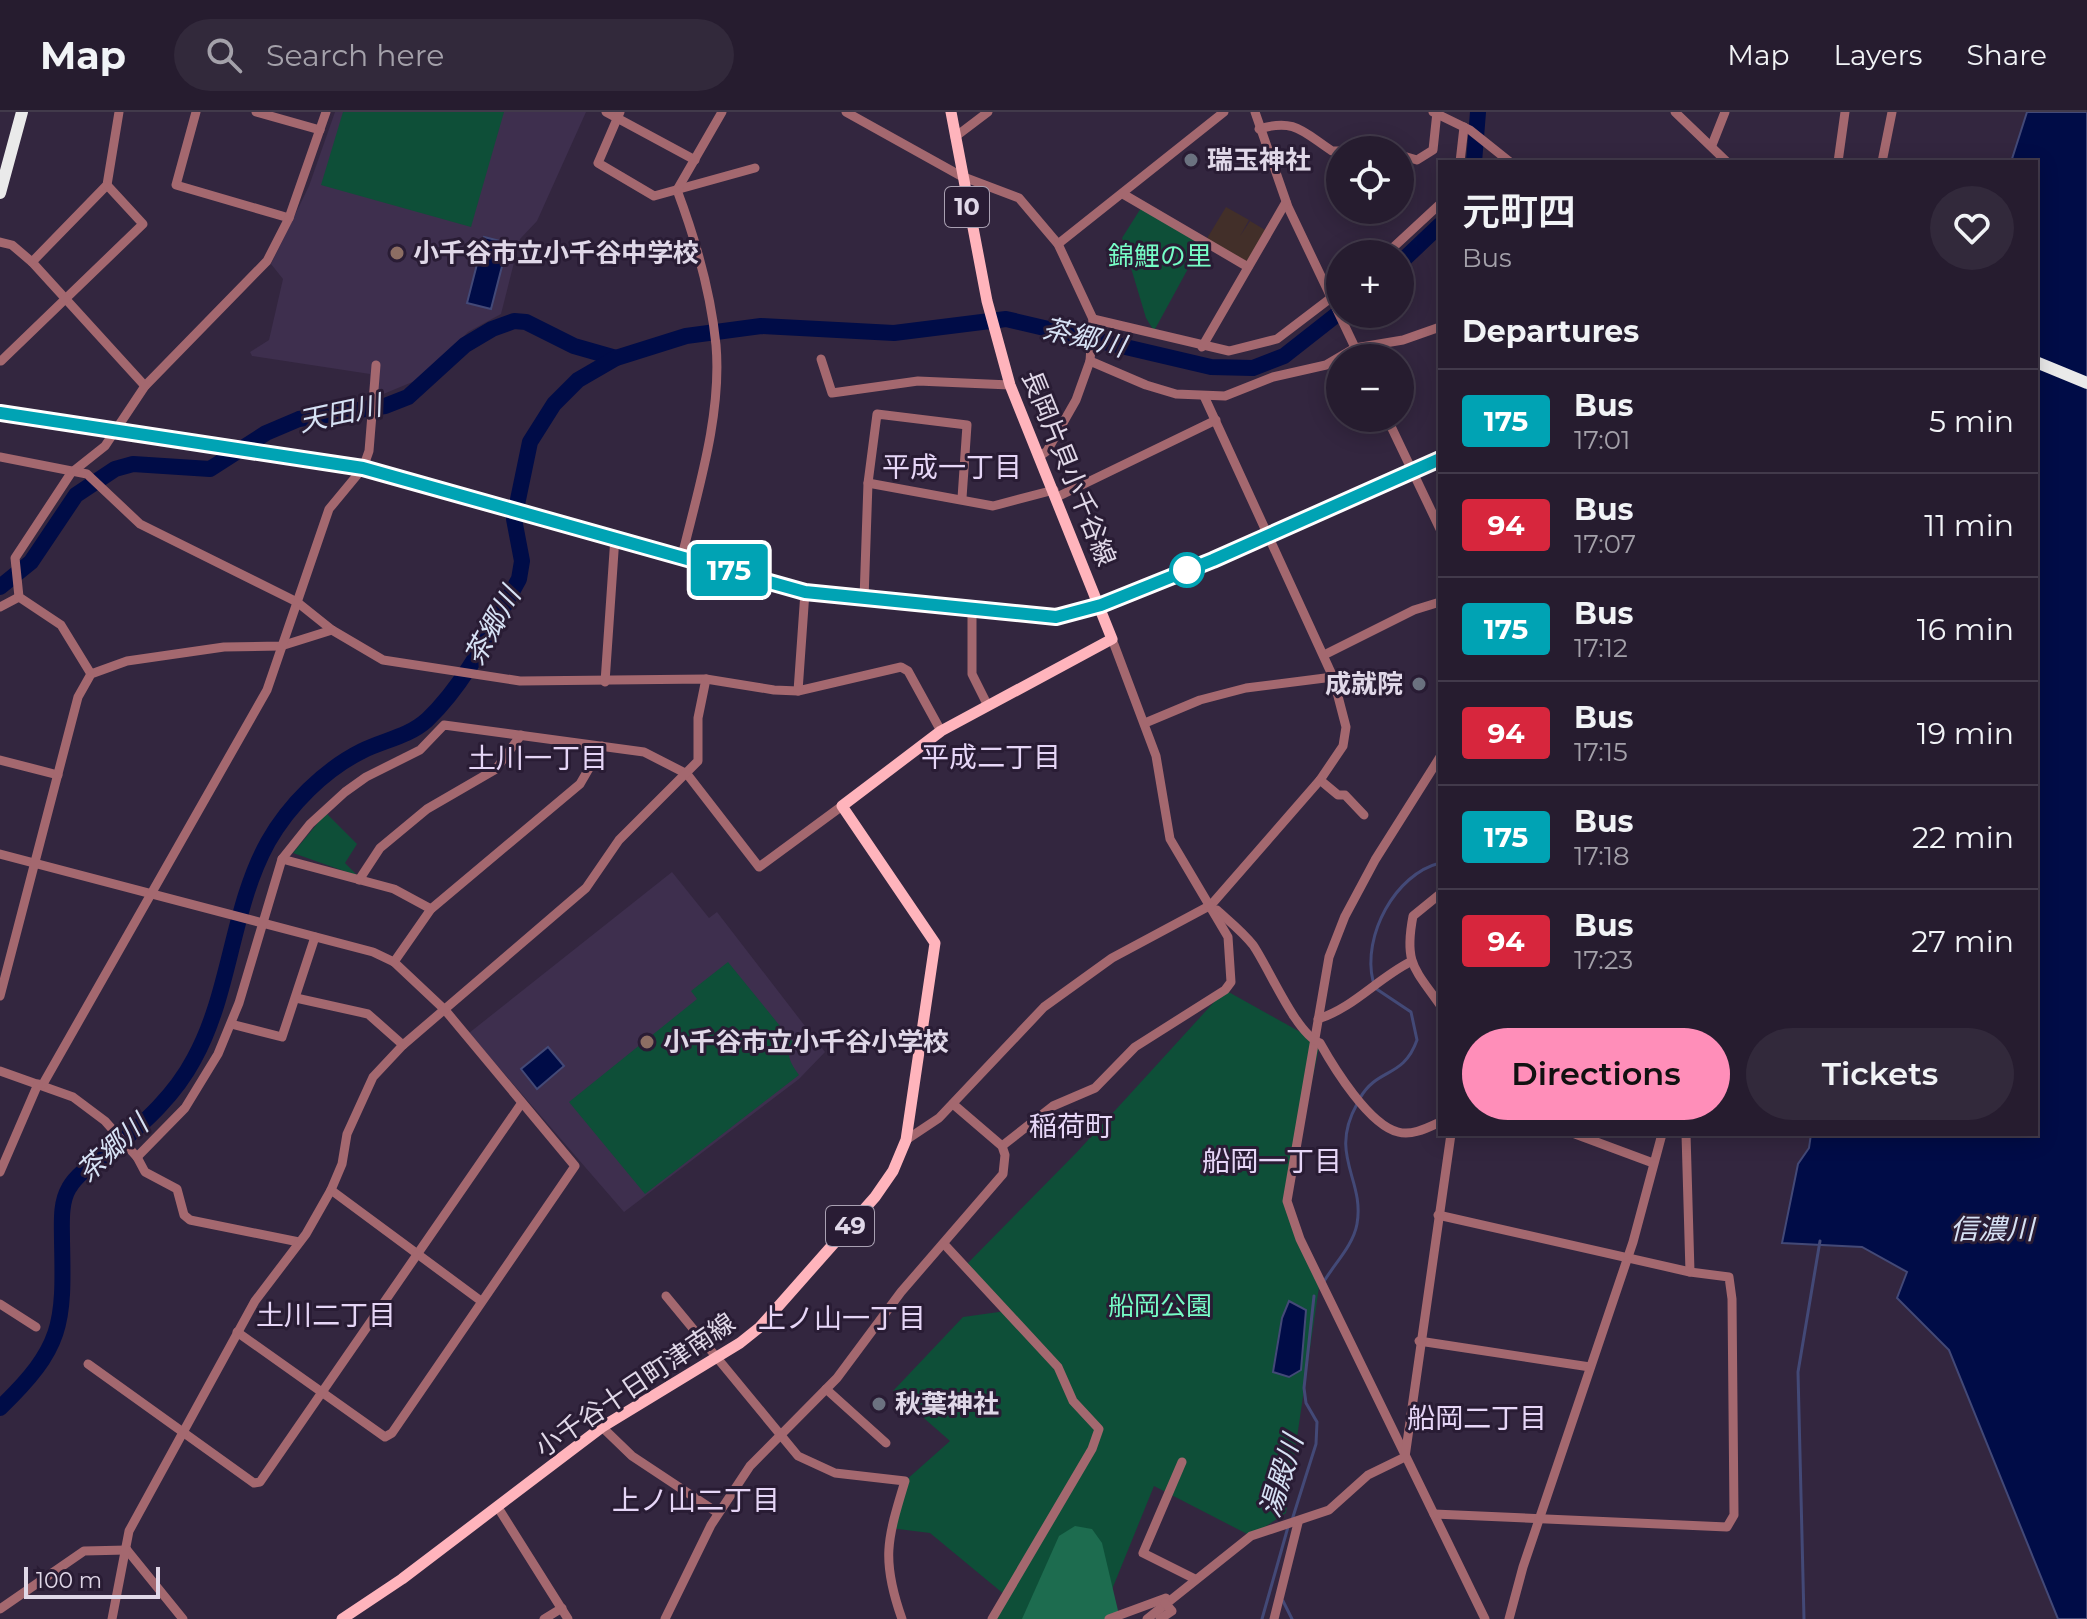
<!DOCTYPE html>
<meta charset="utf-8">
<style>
:root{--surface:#261c2f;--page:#32293b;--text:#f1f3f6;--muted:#a4a1aa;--line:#423a4b;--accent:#ff8eb9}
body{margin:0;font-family:Montserrat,"Noto Sans JP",sans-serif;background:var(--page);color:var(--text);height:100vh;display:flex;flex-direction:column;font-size:30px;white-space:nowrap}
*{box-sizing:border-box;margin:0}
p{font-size:26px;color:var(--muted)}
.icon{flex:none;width:44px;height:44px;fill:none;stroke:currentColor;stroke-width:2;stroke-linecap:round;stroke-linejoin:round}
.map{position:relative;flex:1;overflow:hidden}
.details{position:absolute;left:1438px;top:48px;width:600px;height:976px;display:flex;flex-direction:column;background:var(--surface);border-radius:0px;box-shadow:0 4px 20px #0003,0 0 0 2px var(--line)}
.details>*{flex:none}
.badge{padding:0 16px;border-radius:6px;font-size:28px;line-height:52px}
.controls{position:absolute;left:1326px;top:24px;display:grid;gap:16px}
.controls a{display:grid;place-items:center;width:88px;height:88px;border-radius:50%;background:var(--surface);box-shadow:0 4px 20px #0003,0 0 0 2px var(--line);font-size:40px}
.scale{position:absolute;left:24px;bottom:20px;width:136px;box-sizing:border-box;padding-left:8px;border:4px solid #e0d8e8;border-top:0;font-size:22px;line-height:28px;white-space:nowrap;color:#e0d8e8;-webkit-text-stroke:6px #291c34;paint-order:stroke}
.map>.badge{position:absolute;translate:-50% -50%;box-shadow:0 0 0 4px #fff}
h2{padding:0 24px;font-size:30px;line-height:72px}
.round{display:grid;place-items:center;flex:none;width:84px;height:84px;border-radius:42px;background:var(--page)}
.summary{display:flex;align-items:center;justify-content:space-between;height:136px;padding:0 24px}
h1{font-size:38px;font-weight:600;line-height:60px}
.cta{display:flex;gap:16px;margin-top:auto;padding:16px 24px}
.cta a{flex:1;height:92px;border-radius:48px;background:var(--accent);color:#111;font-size:32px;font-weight:600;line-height:92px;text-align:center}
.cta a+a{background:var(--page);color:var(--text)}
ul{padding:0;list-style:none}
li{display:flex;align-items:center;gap:24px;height:104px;padding:0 24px;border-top:2px solid var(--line)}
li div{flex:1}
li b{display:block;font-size:30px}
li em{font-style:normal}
li .badge{min-width:88px;font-weight:700;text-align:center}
header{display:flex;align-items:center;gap:48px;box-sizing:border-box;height:112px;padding:0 40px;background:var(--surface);border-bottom:2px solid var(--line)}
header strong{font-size:38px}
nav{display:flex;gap:44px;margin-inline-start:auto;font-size:28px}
.search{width:560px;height:72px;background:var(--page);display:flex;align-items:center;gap:20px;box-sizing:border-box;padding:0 28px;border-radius:44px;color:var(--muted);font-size:30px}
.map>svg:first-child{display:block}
.commercial{fill:#422f29}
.built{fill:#3e2f4e}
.green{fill:#0e4f38}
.forest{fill:#1d6c4f}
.water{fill:#000c47;stroke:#434977;stroke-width:2}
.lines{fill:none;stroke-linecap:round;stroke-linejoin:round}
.stream{stroke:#434977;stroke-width:3}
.river{stroke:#000c47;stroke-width:16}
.minor{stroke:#a4686f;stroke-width:9}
.major{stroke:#ffb4bc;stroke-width:11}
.highway{stroke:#eaeaea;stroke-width:12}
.line-casing{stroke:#fff;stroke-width:18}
.line{stroke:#00a3b4;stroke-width:12}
.worship-dot{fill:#6b7280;stroke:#291c34;stroke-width:3}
.education-dot{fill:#8d6e63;stroke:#291c34;stroke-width:3}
.stop-dot{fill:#fff;stroke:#00a3b4;stroke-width:4}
.labels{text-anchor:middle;stroke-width:6;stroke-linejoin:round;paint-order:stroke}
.shield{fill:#291c34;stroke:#a9a0b2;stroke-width:2}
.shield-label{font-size:24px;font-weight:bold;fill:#e0d8e8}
.poi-label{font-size:26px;font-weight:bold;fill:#e0d8e8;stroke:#291c34;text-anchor:start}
.park-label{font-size:26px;fill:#76fcc6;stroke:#291c34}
.street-label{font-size:26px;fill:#e0d8e8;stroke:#291c34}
.water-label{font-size:28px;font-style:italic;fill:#d6e1f4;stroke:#291c34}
.neighbourhood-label{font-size:28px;fill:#e6d6f7;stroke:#291c34}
</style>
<header>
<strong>Map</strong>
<div class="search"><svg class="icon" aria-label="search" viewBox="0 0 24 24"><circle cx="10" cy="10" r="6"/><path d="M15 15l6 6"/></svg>Search here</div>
<nav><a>Map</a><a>Layers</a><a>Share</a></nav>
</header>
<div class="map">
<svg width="2087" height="1507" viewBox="0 0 2087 1507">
<rect width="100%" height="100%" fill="#33263f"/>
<!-- commercial -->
<path class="commercial" d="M1226,95L1249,108L1240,124L1250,109L1267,119L1247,151L1206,128Z"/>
<!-- built -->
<g class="built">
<path d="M335,0H586L537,109L520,127L501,202L468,220L422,266L369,288L370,262L252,244L250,240L269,228L283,167L271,152L309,74Z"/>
<path d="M672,760L709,806L717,800L825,940L799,967L624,1100L469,921Z"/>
</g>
<!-- green -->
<g class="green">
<path d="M343,0H504L471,115L321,73Z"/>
<path d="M1141,96L1202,131L1154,219L1146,206L1122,126Z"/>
<path d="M326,701L357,732L345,751L358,764L293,741Z"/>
<path d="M728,850L793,930C784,941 791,952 799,963L645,1082L569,990L697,887L691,879Z"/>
<path d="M1225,878L1320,931L1287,1088L1320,1168L1286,1401L1251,1424L1154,1374L1100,1507H992L1005,1483L930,1421L890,1416L905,1369L950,1329L893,1279L963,1205L1006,1199L965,1154L1078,1039Z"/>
</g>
<!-- forest -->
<path class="forest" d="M1075,1414L1092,1417L1102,1431L1120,1507H1022L1059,1424Z"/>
<!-- water -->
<g class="water">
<path d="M2027,0H2087V1507H2058L1949,1238L1897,1186L1907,1160L1862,1135L1782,1131L1798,1052L1809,1036L1811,1022H2036V50H2011Z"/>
<path d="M484,125L508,131L491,197L467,191Z"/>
<path d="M548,935L564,954L537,977L521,957Z"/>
<path d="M1289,1189L1306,1198L1301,1258L1289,1265L1273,1260L1282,1206Z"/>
</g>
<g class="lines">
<!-- stream -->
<g class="stream">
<path d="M1373,869C1362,824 1395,762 1440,751"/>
<path d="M1360,986C1378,955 1403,967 1417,928L1411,900L1375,876"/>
<path d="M1323,1171C1334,1152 1353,1134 1357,1112C1365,1067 1328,1044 1357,992"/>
<path d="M1292,1408L1316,1332L1317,1310L1306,1291L1304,1276L1314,1184"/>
<path d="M1283,1489L1292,1507"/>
<path d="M1262,1507L1288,1415"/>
<path d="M1804,1507L1798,1260L1820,1129"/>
</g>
<!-- river -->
<g class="river">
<path d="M1474,50L1478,0"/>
<path d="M1400,151L1440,113"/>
<path d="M0,475L31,450L76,383L115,357L133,352L210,357L266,321L299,307L385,294L408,285L465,233L492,217L514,209L526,210L574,234L616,246"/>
<path d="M0,1296C63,1235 64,1213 62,1129C62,1112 60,1091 69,1076C78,1060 100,1047 114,1036C145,1010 175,983 194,947C231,880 231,797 268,730C289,693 324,658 362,639C384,628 408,625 427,608C468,569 492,515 519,467L522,449L514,407L530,330L554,292L578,268L616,246L686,224L761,214L894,221L1006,207L1211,255L1253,256L1284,244L1340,200"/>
</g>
<!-- minor -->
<g class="minor">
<path d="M196,0L176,73L289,106"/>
<path d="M256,0L320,18"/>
<path d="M606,0L695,48"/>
<path d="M620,0L598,51L654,84L755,56"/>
<path d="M846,0L961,64L1019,86L1058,132L1093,207L1090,249L1076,288L1047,339L1039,345"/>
<path d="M1255,0L1288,95L1360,246"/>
<path d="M1433,0L1470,18L1510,50"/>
<path d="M1675,0L1727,50"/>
<path d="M1259,17C1295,6 1303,20 1332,39H1340"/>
<path d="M955,25L988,0"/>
<path d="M1712,33L1725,0"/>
<path d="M1369,38H1379"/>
<path d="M1400,43L1417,48L1433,38L1437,0"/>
<path d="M1460,50L1464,15"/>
<path d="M1838,50L1845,0"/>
<path d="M1882,50L1892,0"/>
<path d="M1123,82L1248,155"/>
<path d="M0,130L12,133L32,150L145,274"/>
<path d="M1058,132L1224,0"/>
<path d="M1386,142L1440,92"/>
<path d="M32,150L107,73L119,0"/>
<path d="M1093,207L1229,239L1277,227L1340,179"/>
<path d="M1202,235L1286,90"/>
<path d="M821,247L832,281L918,269L1010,273"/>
<path d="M1,249L143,112L107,73"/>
<path d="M1090,249L1146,273L1176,282L1225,284L1273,265L1326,253L1355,236L1403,228L1440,215"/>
<path d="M1387,306L1440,417"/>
<path d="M0,345L87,362L140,412L297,490L332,518L383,548L520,569L706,567L774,578L798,579L901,555L908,559L941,619"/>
<path d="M868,371L993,394L1054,378"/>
<path d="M1057,385L1216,308"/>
<path d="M682,444C698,378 722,302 716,233C711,182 695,126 677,78L722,0"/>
<path d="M864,487L868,371L877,302L967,313L962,386"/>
<path d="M0,495L19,485"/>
<path d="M972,498V562L987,592"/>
<path d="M1324,543L1414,498L1440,490"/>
<path d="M91,562L61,513L19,485L15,446L71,361L105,334L145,274L267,149L289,106L326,0"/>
<path d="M605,570L615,425"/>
<path d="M798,579L805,480"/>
<path d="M1145,611L1200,588L1246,576L1333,565"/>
<path d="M1440,645L1375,748L1345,804L1329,845L1287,1089L1300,1127L1485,1507"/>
<path d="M0,648L58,663"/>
<path d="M1320,668L1338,683H1345L1364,703"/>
<path d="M0,742L373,840L394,850L445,898L575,1054L392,1321L385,1325L237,1220"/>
<path d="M282,747L394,777L431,797"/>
<path d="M359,768L380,736L427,697L496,657L521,623"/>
<path d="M1440,782L1413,804C1404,851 1414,856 1440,893"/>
<path d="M1217,798C1229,809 1243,820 1253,833C1269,856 1296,922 1320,931C1334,956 1369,1013 1398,1020C1412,1024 1427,1016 1440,1010"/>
<path d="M394,850L431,797L580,672L602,634"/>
<path d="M0,884L78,585L91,562L127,549L224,535L281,534L332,518"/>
<path d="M296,886L368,902L403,933"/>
<path d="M1318,907C1353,896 1377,867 1410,850"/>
<path d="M231,912L282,925L315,825"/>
<path d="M0,959L73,985L105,1009L137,1045L145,1060L177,1077L184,1103L190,1108L299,1130"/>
<path d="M43,972L267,578L329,397L363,356L369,339L376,253"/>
<path d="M1575,1022L1653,1051"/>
<path d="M1686,1022L1690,1160"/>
<path d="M906,1028L939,1006L1044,895L1112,846L1211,793L1320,668L1343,634L1346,615L1333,565L1204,284"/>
<path d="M1002,1034L1053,994L1095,976L1135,935L1225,878L1231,870L1228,825L1170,727L1156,644L1112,527"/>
<path d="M137,1045L185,996L218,942L239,891L282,747L310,712L345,680L366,665L420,638L444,613L644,640L687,662L759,755L842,694"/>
<path d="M0,1060L38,972"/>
<path d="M331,1078L481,1189"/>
<path d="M944,1132L1058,1255L1073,1289L1099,1317L1092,1337L992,1507"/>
<path d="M666,1184L798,1344L835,1361L905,1369C887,1428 881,1448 902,1507"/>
<path d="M0,1192L36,1215"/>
<path d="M1419,1229L1590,1255"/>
<path d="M88,1252L254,1371L260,1370L521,992"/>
<path d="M826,1277L886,1331"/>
<path d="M602,1315L632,1344L718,1401"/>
<path d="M1182,1350L1143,1441L1195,1467"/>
<path d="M497,1394L568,1507"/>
<path d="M1434,1402L1727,1415L1734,1403L1732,1187L1729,1165L1690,1160L1438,1103"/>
<path d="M127,1438L183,1507"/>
<path d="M0,1497L84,1439L127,1438"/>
<path d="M112,1507L129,1419L255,1189L306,1122L331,1078L342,1052L347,1022L373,965L403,933L586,776L619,728L698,649V606L706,567"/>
<path d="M544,1507L562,1496"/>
<path d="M665,1507L711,1413L750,1354L837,1266L901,1180L1003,1062L1005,1043L1002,1034L953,992"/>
<path d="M1109,1507L1166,1486"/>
<path d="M1147,1507L1251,1424L1329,1398L1368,1363L1405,1345L1451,1022"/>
<path d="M1160,1507L1172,1499L1165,1491"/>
<path d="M1274,1507L1298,1411"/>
<path d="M1509,1507L1523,1455L1633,1130L1662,1022"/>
</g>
<!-- major -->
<path class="major" d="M342,1507L402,1467L602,1315L740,1231L760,1215L875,1085L893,1059L906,1028L935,831L842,694L941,619L1112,527L1010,273L987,189L951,0"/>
<!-- highway -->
<g class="highway">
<path d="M0,81L22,0"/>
<path d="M2036,250L2087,271"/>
<path d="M0,301L363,356L805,480L1056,505L1101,493L1213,448L1440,347"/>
</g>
</g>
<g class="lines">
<defs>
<path id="line" d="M0,301L363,356L805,480L1056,505L1101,493L1213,448L1440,347"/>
</defs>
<!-- line casing -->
<use href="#line" class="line-casing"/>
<!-- line -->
<use href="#line" class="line"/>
</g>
<!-- markers -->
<g class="worship-dot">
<circle cx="1191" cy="48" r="8"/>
<circle cx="1419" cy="572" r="8"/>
<circle cx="879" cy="1292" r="8"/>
</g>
<g class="education-dot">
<circle cx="397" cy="141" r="8"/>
<circle cx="647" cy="930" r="8"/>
</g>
<circle class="stop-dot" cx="1187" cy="458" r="16"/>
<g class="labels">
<!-- shield labels -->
<g class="shield">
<rect x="945" y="75" width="44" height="40" rx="6"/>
<rect x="826" y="1094" width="48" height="40" rx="6"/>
</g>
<g class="shield-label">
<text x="967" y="103">10</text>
<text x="850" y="1122">49</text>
</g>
<!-- poi labels -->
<g class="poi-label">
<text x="1207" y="57">瑞玉神社</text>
<text x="413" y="150">小千谷市立小千谷中学校</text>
<text x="1403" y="581" text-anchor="end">成就院</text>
<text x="663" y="939">小千谷市立小千谷小学校</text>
<text x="895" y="1301">秋葉神社</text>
</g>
<!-- park labels -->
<g class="park-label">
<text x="1160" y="153">錦鯉の里</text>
<text x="1160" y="1203">船岡公園</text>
</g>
<!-- street labels -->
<g class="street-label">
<text transform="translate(1069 356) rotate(68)" y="9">長岡片貝小千谷線</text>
<text transform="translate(635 1273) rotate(-34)" y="9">小千谷十日町津南線</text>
</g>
<!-- water labels -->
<g class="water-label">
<text transform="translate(1084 225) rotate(13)" y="10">茶郷川</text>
<text transform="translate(340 301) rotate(-12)" y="10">天田川</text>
<text transform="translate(492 514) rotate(-61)" y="10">茶郷川</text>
<text transform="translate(112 1036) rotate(-42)" y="10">茶郷川</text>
<text x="1992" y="1127">信濃川</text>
<text transform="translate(1281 1364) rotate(-73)" y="10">湯殿川</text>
</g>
<!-- neighbourhood labels -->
<g class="neighbourhood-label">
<text x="952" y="365">平成一丁目</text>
<text x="991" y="655">平成二丁目</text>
<text x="538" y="656">土川一丁目</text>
<text x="1071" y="1024">稲荷町</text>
<text x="1272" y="1059">船岡一丁目</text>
<text x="326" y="1213">土川二丁目</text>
<text x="842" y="1216">上ノ山一丁目</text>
<text x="1477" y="1316">船岡二丁目</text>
<text x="696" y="1398">上ノ山二丁目</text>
</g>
</g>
</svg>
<div class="controls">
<a><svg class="icon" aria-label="locate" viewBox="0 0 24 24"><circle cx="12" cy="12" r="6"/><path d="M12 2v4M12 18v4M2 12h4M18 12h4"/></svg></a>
<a>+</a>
<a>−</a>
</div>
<div class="scale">100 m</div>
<b class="badge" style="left:729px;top:458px;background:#00a3b4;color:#fff">175</b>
<section class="details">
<div class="summary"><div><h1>元町四</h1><p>Bus</p></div><a class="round"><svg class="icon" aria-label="heart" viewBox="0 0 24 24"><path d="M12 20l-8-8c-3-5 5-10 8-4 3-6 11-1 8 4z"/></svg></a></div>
<h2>Departures</h2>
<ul>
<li><span class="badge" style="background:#00a3b4;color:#fff">175</span><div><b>Bus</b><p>17:01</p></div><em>5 min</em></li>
<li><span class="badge" style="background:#d7263d;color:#fff">94</span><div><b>Bus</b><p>17:07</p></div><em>11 min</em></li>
<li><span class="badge" style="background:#00a3b4;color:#fff">175</span><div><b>Bus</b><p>17:12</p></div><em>16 min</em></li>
<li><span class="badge" style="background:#d7263d;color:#fff">94</span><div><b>Bus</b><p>17:15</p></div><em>19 min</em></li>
<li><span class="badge" style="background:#00a3b4;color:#fff">175</span><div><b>Bus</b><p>17:18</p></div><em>22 min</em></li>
<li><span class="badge" style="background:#d7263d;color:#fff">94</span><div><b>Bus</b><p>17:23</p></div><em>27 min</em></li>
</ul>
<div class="cta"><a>Directions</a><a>Tickets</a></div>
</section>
</div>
